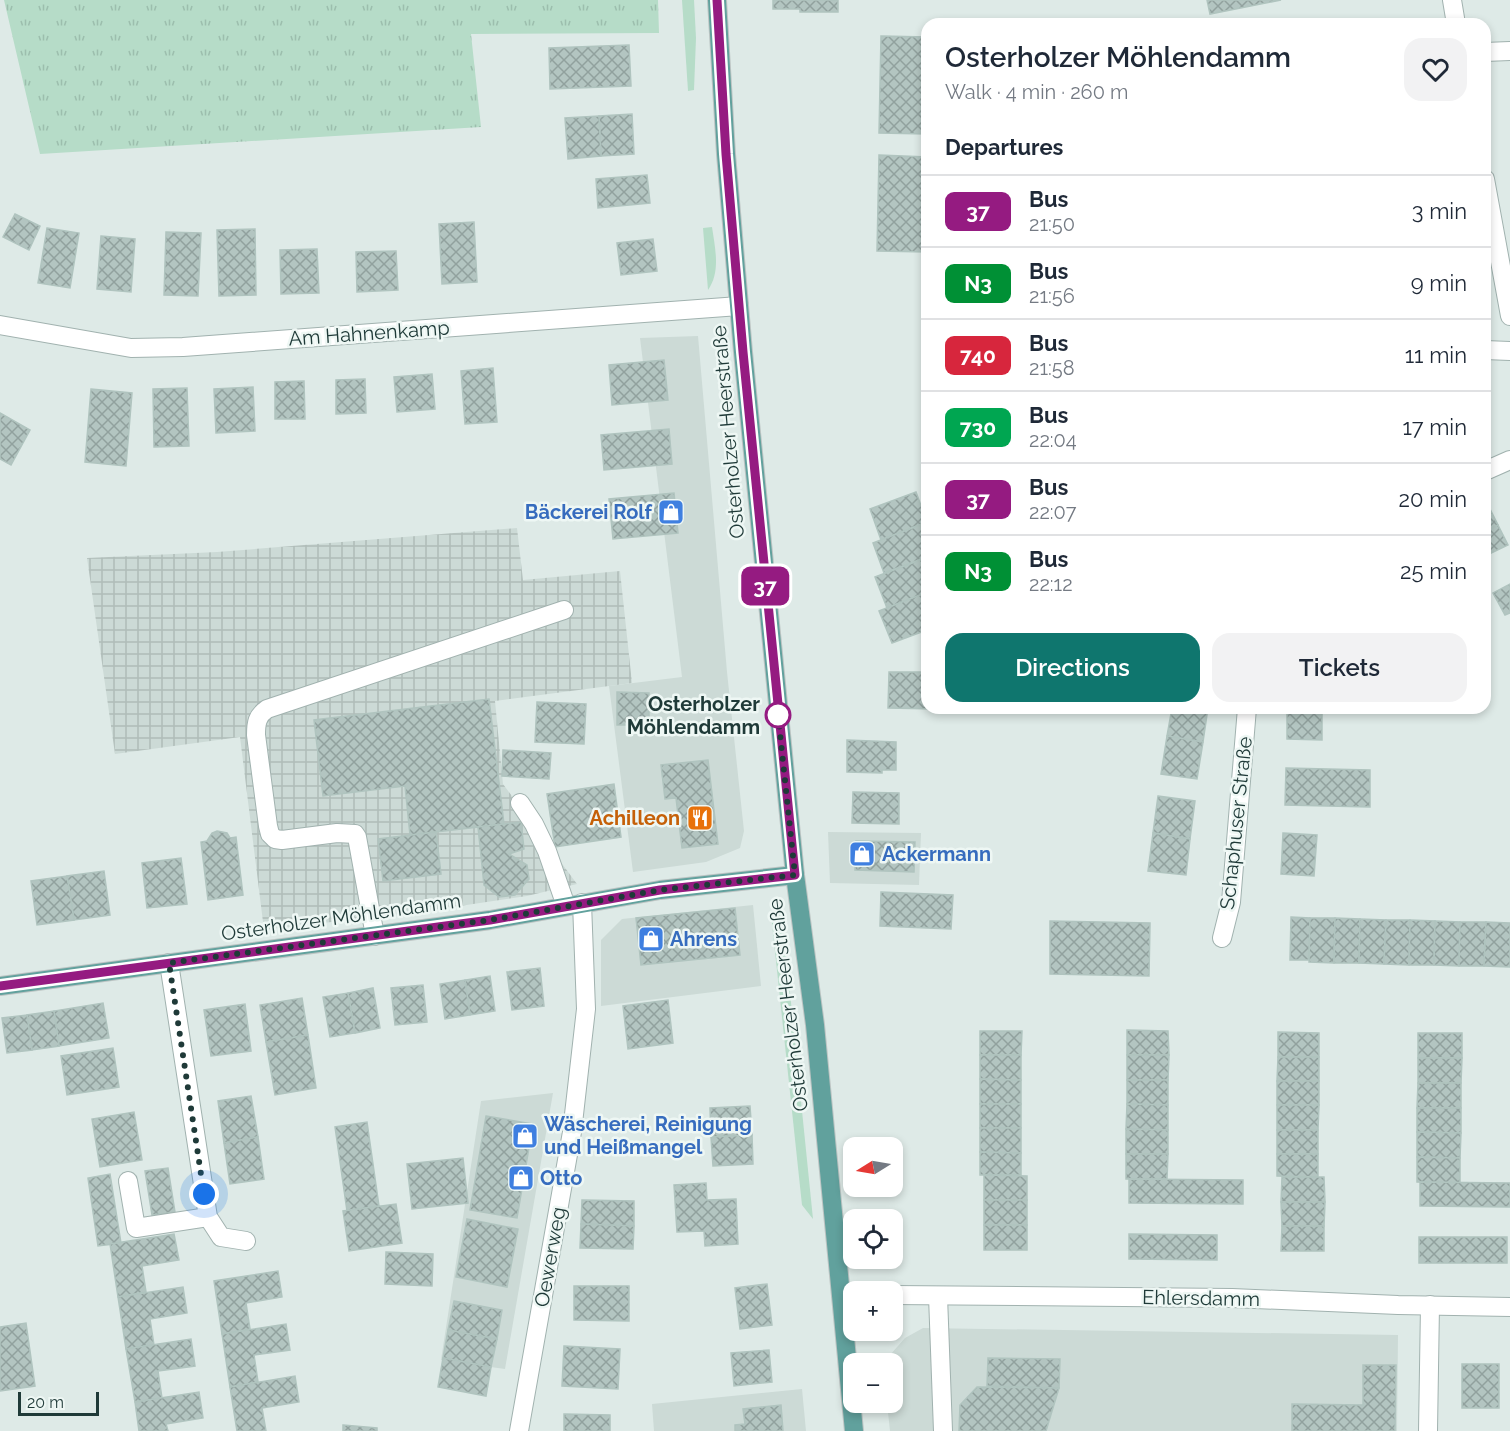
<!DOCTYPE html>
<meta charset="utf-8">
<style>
:root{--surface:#fff;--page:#f2f2f3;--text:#1f2937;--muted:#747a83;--line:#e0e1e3;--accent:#0f766e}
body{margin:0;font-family:Raleway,sans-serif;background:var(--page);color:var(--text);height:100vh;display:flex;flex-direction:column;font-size:22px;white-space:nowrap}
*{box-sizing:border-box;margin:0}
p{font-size:20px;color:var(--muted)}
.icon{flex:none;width:33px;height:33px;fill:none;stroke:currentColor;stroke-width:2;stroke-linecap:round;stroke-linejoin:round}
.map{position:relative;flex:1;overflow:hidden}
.details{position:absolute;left:921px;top:18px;width:570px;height:696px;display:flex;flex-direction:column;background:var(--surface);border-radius:18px;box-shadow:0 3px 9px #0003}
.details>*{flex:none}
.badge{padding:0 12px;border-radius:9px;font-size:21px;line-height:39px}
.needle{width:39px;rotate:259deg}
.fabs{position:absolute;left:843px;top:1137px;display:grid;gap:12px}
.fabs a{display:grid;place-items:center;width:60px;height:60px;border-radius:12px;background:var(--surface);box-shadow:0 3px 9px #0003;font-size:30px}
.scale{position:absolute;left:18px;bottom:15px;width:81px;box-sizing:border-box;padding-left:6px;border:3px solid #1f3a38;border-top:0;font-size:16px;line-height:21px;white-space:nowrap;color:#1f3a38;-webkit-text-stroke:4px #eef7f4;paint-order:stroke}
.you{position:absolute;width:30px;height:30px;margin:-15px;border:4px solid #fff;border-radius:50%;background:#1a73e8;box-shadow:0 0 0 9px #1a73e833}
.map>.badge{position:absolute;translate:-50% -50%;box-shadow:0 0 0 3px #fff}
h2{padding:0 24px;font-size:22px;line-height:54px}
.round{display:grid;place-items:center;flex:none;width:63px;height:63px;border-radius:18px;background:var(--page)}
.overview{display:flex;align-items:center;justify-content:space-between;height:102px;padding:0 24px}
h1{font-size:28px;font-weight:600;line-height:45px}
.action{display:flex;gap:12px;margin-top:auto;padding:12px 24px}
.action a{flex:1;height:69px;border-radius:18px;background:var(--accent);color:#fff;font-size:24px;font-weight:600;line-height:69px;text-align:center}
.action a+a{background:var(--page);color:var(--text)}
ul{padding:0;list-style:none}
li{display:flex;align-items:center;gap:18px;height:72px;padding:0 24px;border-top:2px solid var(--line)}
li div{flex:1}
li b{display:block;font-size:22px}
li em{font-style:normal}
li .badge{min-width:66px;font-weight:700;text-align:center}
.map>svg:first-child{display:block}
.built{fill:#ccdad6}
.industrial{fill:url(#industrial-grid)}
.green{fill:#b6dcc8}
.park{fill:url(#park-tufts)}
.building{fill:url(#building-cross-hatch);stroke:#b0c4bf;stroke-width:1.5}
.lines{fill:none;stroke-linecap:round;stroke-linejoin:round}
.minor-casing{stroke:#a1b2af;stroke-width:20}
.major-casing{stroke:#bcc4c3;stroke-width:20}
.minor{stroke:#fff;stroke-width:18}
.major{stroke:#61a19d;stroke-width:18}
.line-casing{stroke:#fff;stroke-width:14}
.line{stroke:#951b81;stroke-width:9}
.walk{stroke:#1f3a38;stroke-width:6;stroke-dasharray:0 10.8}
.stop-dot{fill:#fff;stroke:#951b81;stroke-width:3}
.labels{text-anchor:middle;stroke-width:5;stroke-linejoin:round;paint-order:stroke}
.street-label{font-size:20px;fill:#1f3a38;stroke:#eef7f4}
.shop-label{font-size:20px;font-weight:bold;fill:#366cbe;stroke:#eef7f4;text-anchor:start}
.stop-label{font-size:20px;font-weight:bold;fill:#1f3a38;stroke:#eef7f4;text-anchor:end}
.food-label{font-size:20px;font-weight:bold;fill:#c56008;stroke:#eef7f4;text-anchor:end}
</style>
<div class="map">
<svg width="1510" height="1431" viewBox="0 0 1510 1431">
<defs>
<pattern id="industrial-grid" width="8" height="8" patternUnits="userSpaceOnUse" patternTransform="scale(1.5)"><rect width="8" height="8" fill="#ccdad6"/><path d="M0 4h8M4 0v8" fill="none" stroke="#afbcb8"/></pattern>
<pattern id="park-tufts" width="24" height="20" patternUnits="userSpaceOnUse" patternTransform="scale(1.5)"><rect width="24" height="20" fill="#b6dcc8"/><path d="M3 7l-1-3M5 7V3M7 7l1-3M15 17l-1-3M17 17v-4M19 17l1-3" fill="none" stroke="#9cbead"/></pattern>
<pattern id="building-cross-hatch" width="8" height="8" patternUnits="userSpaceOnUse" patternTransform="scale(1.5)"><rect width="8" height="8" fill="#b3c5c1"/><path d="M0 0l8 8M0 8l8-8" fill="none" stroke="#91a19e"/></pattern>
</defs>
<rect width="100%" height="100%" fill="#deeae7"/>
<!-- built -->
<g class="built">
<path d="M698,336L727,672L744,831L740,848L706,862L633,872L609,686L682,677L640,338Z"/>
<path d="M828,832L921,833L919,885L830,883Z"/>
<path d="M753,905L761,986L601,1006V940L622,919Z"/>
<path d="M553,1093L505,1369L441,1360L481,1101Z"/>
<path d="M923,1328L1398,1335L1397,1431H890L887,1403L892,1402V1364L888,1363L890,1355L905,1338Z"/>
<path d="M802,1389L806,1431H654L652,1404Z"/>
</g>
<!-- industrial -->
<path class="industrial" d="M517,528L523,580L620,571L632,683L495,701L503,784L577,884L527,896L433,910L264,930L240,737L115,754L87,558L217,552Z"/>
<!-- green -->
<g class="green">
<path d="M682,0H694L696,38L694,90L688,91Z"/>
<path d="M712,227C715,248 721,272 708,290L703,228Z"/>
<path d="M771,914H782L813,1219L802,1205Z"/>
</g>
<!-- park -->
<path class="park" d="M4,0H658L659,33L471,34L481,127L40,154Z"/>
<!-- building -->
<g class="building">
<path d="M773,0H838V12H800V9H773Z"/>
<path d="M1207,0H1281L1210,14Z"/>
<path d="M881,36L927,37V134L879,133Z"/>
<path d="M629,45L631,86L550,89L549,48Z"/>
<path d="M632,114L634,154L601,156L599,116Z"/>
<path d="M599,116L601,156L568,159L565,118Z"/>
<path d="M879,155L927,157V252L877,251Z"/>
<path d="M647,175L650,203L598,208L596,179Z"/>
<path d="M15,214L40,226L29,250L3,237Z"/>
<path d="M474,222L477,282L442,284L439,224Z"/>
<path d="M47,228L79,233L70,288L38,283Z"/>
<path d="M255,229L256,295L219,296L217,230Z"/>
<path d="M166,232L201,233L198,296L164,295Z"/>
<path d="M101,236L135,239L131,292L97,289Z"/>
<path d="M653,239L657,271L621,275L617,243Z"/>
<path d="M317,249L319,293L281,294L280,250Z"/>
<path d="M396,251L398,290L357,292L356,252Z"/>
<path d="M664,360L668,400L612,405L609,365Z"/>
<path d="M493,368L497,422L465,424L461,371Z"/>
<path d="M432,374L435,409L397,412L394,377Z"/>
<path d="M365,379L366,413L336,414V380Z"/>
<path d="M304,381L305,419H275V382Z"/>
<path d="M253,387L255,431L216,433L214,389Z"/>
<path d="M187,388L189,446L154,447L153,389Z"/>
<path d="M91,389L132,393L126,466L85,462Z"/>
<path d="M0,413L30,430L11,465L0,459Z"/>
<path d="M669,429L672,464L604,470L601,435Z"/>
<path d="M916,492L927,522L881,540L870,509Z"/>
<path d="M674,493L678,533L613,539L609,499Z"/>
<path d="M1487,503L1498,525L1485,532V504Z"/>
<path d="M920,525L927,542V557L884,573L873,543Z"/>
<path d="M1498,525L1508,545L1485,556V532Z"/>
<path d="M923,559L927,568V593L887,608L875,577Z"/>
<path d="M1510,584V613L1505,615L1493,593Z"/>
<path d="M925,593L927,597V630L892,643L879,611Z"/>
<path d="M889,672H927V708L936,709L888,708Z"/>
<path d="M617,692L649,693V725H617Z"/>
<path d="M489,699L504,824L410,835L405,786L323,796L314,720Z"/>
<path d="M537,702L586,704L584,744L535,742Z"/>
<path d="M1172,708H1208L1203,742L1167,736Z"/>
<path d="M1287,708H1322V740L1287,739Z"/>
<path d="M1167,736L1203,742L1197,779L1161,774Z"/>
<path d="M847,740L896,742V770H882V773L847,772Z"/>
<path d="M503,750L551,753L549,779L502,776Z"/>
<path d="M708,760L718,844L682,848L676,798L665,799L661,765Z"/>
<path d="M1286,768L1370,770V807L1285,805Z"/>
<path d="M614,784L621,837L555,847L547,794Z"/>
<path d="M853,792L899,793V824L852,823Z"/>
<path d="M1158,796L1195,801L1190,839L1153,833Z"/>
<path d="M521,822L524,849L509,854L527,865L529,879L515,895L499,897L484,885L478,827Z"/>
<path d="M217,831L227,833L230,838L236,837L243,895L208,900L201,842L207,841L212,833Z"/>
<path d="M436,832L441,874L383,881L378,839Z"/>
<path d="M1153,833L1190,839L1186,875L1148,871Z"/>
<path d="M1283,833L1317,835L1314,876L1281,874Z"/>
<path d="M856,841L915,842L914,872L855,870Z"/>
<path d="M181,858L187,904L147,908L142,863Z"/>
<path d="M104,871L110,915L74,920L67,876Z"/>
<path d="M67,876L74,920L37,925L31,881Z"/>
<path d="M881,892L953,895L951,929L880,926Z"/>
<path d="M735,908L740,955L641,965L636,918Z"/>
<path d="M1291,917L1310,918L1309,960H1290Z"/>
<path d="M1310,918H1335L1334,963L1309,962Z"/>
<path d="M1335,918L1360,919L1359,963H1334Z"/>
<path d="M1360,919L1386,920L1384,964L1359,963Z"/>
<path d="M1386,920H1410L1409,965L1384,964Z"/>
<path d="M1410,920L1435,921L1434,965H1409Z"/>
<path d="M1050,921L1150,923L1149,976L1050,974Z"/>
<path d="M1435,921L1460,922L1459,966L1434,965Z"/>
<path d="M1460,922H1486L1484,966H1459Z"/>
<path d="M1486,922L1510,923V967L1484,966Z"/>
<path d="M540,968L544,1006L512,1010L507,972Z"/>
<path d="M490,976L495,1011L470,1015L465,980Z"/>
<path d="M465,980L470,1015L445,1019L440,984Z"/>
<path d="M423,985L427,1022L395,1025L391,988Z"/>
<path d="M373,988L380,1028L355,1033L348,993Z"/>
<path d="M348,993L355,1033L330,1037L323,997Z"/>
<path d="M302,998L308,1035L266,1042L260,1005Z"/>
<path d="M668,1000L673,1043L628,1049L623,1006Z"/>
<path d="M103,1003L109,1038L59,1046L54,1011Z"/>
<path d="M245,1004L251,1051L211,1056L204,1010Z"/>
<path d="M54,1011L59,1046L32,1050L27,1015Z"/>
<path d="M27,1015L32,1050L7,1053L2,1018Z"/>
<path d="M1127,1030L1168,1031L1169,1055H1127Z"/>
<path d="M980,1031H1022L1021,1055H980Z"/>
<path d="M1278,1032L1319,1033V1057H1278Z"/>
<rect x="1418" y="1033" width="44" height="25"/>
<path d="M308,1035L316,1088L275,1095L266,1042Z"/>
<path d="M113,1048L119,1087L67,1095L61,1056Z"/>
<path d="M980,1055H1021V1080L980,1079Z"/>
<path d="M1127,1055H1169L1168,1080H1127Z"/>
<path d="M1278,1057H1319V1081H1277Z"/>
<path d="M1418,1058H1462L1461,1083H1418Z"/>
<path d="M980,1079L1021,1080V1104H980Z"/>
<path d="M1127,1080H1168V1105L1127,1104Z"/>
<rect x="1277" y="1081" width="42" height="24"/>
<path d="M1418,1083H1461V1108H1417Z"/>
<path d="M251,1096L258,1137L224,1143L218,1101Z"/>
<rect x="980" y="1104" width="41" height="24"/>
<path d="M1127,1104L1168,1105V1130L1126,1129Z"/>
<path d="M1277,1105H1319L1318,1130H1277Z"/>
<path d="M750,1106L752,1135L711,1137L710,1108Z"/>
<path d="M1417,1108H1461V1133L1417,1132Z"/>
<path d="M134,1112L142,1160L100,1167L92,1119Z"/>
<path d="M486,1116L533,1124L517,1218L470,1210Z"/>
<path d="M367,1122L379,1206L347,1211L335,1127Z"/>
<path d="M980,1128H1021V1153L980,1152Z"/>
<path d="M1126,1129L1168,1130V1154H1126Z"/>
<rect x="1277" y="1130" width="41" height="24"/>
<path d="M1417,1132L1461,1133L1460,1158L1417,1157Z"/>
<path d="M752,1135L753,1164L713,1166L711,1137Z"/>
<path d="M258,1137L264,1179L230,1184L224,1143Z"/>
<path d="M980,1152L1021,1153V1175H980Z"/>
<path d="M1126,1154H1168L1167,1179H1126Z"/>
<path d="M1277,1154H1318V1177L1277,1176Z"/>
<path d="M1417,1157L1460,1158V1183L1417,1182Z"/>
<path d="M463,1158L468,1203L412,1209L407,1164Z"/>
<path d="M168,1168L175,1212L152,1215L145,1171Z"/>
<path d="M110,1174L121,1243L98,1246L88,1178Z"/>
<path d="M984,1175L1027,1176V1200H984Z"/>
<path d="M1282,1177H1324L1325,1202H1281Z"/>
<path d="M1129,1179L1243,1180V1204L1129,1203Z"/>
<path d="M1420,1182L1510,1183V1207L1420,1206Z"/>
<path d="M706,1183L707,1200L736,1199L738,1244L705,1246L704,1231L677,1232L674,1185Z"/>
<path d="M582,1200L634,1201V1226L581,1224Z"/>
<rect x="984" y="1200" width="43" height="25"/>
<path d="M1281,1202H1325L1324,1226H1282Z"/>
<path d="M396,1204L402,1243L349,1251L343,1211Z"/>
<path d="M467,1219L518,1229L507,1287L456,1277Z"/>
<path d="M581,1224L634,1226L633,1249L580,1248Z"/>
<rect x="984" y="1225" width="43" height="25"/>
<path d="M1282,1226H1324V1251H1281Z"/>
<path d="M174,1234L179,1260L142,1266L146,1292L118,1297L110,1244Z"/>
<path d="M1129,1234L1217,1235V1260L1129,1259Z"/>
<rect x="1419" y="1237" width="88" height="26"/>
<path d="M386,1252L433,1254L432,1286L385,1284Z"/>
<path d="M278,1271L282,1297L246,1303L250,1329L222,1334L214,1281Z"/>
<path d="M767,1284L772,1325L740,1329L735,1288Z"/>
<path d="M574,1286H629V1321L574,1320Z"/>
<path d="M183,1287L187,1313L150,1319L154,1345L126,1349L118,1297Z"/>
<path d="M454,1301L502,1310L497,1339L448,1330Z"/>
<path d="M26,1323L35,1386L0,1391V1327Z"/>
<path d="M286,1324L290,1350L254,1355L258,1382L230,1387L222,1334Z"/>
<path d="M448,1330L497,1339L491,1367L443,1358Z"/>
<path d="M191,1339L195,1366L158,1371L162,1398L135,1402L126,1349Z"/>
<path d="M564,1346L620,1349L618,1389L562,1386Z"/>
<path d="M769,1350L772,1382L734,1386L731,1353Z"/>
<path d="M443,1358L491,1367L486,1396L438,1387Z"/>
<path d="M988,1358L1060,1359L1059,1388L987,1386Z"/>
<rect x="1462" y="1364" width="37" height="44"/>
<path d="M1363,1365H1396L1395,1431H1292V1404L1363,1405Z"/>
<path d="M295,1376L299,1402L262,1408L266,1431H237L230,1387Z"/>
<path d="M977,1387L1059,1388L1046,1431H959L960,1405Z"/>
<path d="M199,1392L203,1418L166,1424L168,1431H139L135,1402Z"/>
<path d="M781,1405L783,1431H735V1425L745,1424L743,1409Z"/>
<path d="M564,1414L610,1415V1431H564Z"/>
<path d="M343,1425L377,1428V1431H343Z"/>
</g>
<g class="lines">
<defs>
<g id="minor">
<path d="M1452,0L1456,24"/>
<path d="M1485,52L1510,51"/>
<path d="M1485,179L1510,316"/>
<path d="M0,325L131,348L183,347L739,306"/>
<path d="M1485,350L1510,351"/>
<path d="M1485,471L1510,460"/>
<path d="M520,803L534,824L547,851L566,906"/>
<path d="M375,936L357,837L355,834L337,833L282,840L275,839L270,834L268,826L256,735C256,723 257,716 267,709L564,610"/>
<path d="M1222,938L1231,902L1247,708"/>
<path d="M169,963L208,1217L221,1237L246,1241"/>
<path d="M128,1181L136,1228L208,1217"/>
<path d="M841,1294H854"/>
<path d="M892,1295L1232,1298L1398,1305L1510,1307"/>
<path d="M938,1296L943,1431"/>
<path d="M519,1431L572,1132L586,1009L582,903"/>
<path d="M1428,1431L1430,1305"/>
</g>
<g id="major">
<path d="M717,0L726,154L743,352L795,875L815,1025L854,1431"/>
<path d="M0,986L490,920L660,890L795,875"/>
</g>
</defs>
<!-- minor casing -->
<use href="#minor" class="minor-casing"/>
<!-- major casing -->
<use href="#major" class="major-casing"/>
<!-- minor -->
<use href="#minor" class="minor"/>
<!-- major -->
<use href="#major" class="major"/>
</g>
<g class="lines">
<defs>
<path id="line" d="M0,986L490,920L660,890L795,875L743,352L726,154L717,0"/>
</defs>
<!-- line casing -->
<use href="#line" class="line-casing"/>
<!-- line -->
<use href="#line" class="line"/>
<!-- walk -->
<path class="walk" d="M204,1194L169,963L490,920L660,890L795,875L777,705L778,715"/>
</g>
<!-- icons -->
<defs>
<symbol id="shop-square" viewBox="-11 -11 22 22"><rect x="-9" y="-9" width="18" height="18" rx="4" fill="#3f7fe0" stroke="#eef7f4"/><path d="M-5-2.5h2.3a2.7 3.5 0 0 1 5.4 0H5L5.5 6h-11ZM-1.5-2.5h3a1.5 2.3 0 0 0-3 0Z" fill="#fff"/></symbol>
<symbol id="restaurant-square" viewBox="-11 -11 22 22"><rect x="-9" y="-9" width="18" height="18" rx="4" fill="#e8710a" stroke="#eef7f4"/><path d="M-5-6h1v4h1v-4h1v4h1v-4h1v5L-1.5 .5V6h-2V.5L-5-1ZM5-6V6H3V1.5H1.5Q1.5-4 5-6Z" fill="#fff"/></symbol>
</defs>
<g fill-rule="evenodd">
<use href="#shop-square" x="656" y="497" width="30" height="30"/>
<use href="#restaurant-square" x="685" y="803" width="30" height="30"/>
<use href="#shop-square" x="847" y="839" width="30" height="30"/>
<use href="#shop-square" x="636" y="924" width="30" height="30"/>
<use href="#shop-square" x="510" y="1121" width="30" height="30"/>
<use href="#shop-square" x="506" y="1163" width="30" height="30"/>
</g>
<!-- markers -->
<circle class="stop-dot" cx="778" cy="715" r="12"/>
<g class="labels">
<!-- street labels -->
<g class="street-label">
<text transform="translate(369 333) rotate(-4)" y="7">Am Hahnenkamp</text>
<text transform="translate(728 432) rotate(-95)" y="7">Osterholzer Heerstraße</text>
<text transform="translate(1236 823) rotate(-84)" y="7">Schaphuser Straße</text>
<text transform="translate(341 917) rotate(-8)" y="7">Osterholzer Möhlendamm</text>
<text transform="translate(788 1005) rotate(-97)" y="7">Osterholzer Heerstraße</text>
<text transform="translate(550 1257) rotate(-80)" y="7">Oewerweg</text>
<text transform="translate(1201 1298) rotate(1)" y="7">Ehlersdamm</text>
</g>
<!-- shop labels -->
<g class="shop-label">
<text x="652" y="519" text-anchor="end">Bäckerei Rolf</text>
<text x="882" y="861">Ackermann</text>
<text x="670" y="946">Ahrens</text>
<text x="544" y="1131">Wäscherei, Reinigung<tspan x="544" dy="23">und Heißmangel</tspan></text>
<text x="540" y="1185">Otto</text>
</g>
<!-- stop labels -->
<g class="stop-label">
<text x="760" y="711">Osterholzer<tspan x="760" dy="23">Möhlendamm</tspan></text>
</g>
<!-- food labels -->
<g class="food-label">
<text x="680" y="825">Achilleon</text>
</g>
</g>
</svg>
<div class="fabs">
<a><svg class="needle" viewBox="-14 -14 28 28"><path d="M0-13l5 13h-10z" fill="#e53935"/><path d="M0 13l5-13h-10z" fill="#747a83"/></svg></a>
<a><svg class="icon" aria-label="locate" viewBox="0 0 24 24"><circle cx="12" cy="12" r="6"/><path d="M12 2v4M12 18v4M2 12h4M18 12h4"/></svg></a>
<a>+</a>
<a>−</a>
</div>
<div class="scale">20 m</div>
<div class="you" style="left:204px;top:1194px"></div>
<b class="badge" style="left:765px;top:586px;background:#951b81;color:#fff">37</b>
<section class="details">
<div class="overview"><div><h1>Osterholzer Möhlendamm</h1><p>Walk · 4 min · 260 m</p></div><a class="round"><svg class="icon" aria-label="heart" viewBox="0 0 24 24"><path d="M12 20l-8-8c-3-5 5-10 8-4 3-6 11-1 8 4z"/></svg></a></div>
<h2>Departures</h2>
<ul>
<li><span class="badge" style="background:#951b81;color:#fff">37</span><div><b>Bus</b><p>21:50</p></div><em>3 min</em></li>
<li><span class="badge" style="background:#009035;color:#fff">N3</span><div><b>Bus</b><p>21:56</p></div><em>9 min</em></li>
<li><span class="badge" style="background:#d7263d;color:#fff">740</span><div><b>Bus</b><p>21:58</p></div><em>11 min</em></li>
<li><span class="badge" style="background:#00a651;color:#fff">730</span><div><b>Bus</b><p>22:04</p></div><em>17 min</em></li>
<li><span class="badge" style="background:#951b81;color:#fff">37</span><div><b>Bus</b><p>22:07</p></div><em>20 min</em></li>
<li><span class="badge" style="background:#009035;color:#fff">N3</span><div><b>Bus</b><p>22:12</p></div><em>25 min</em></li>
</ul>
<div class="action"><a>Directions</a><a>Tickets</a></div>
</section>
</div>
